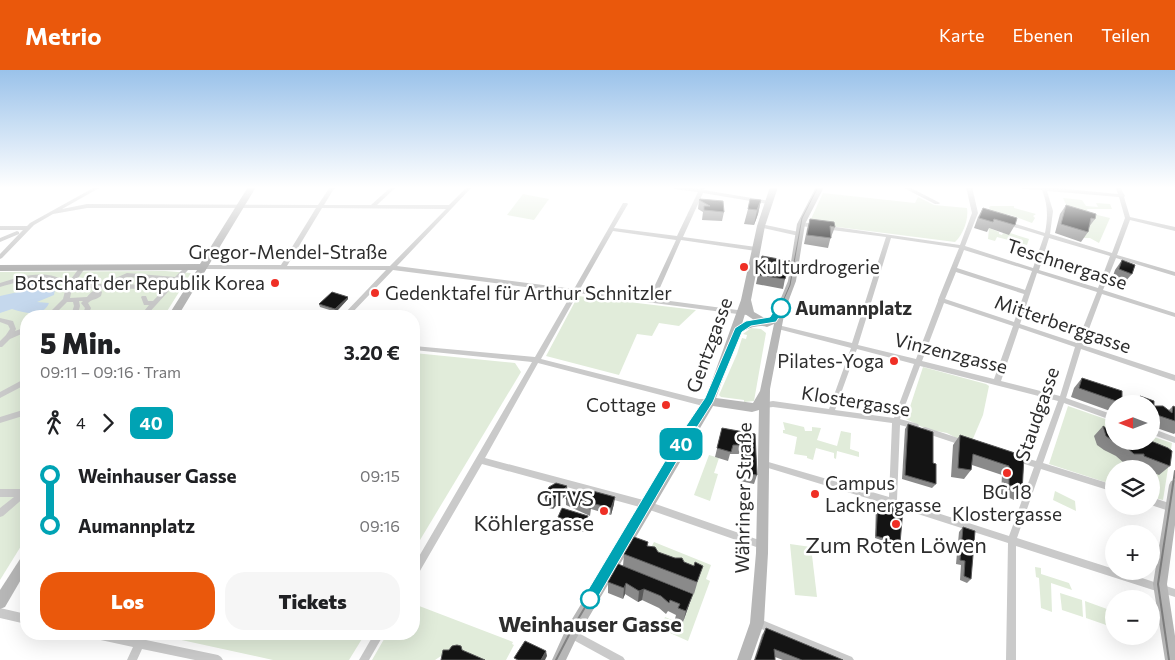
<!DOCTYPE html>
<html lang="de">
<meta charset="utf-8">
<style>
:root{--surface:#fff;--page:#f6f6f6;--text:#202124;--muted:#757577;--accent:#ea580c}
body{margin:0;font-family:Commissioner,sans-serif;background:var(--page);color:var(--text);height:100vh;display:flex;flex-direction:column;font-size:19px;white-space:nowrap}
*{box-sizing:border-box;margin:0}
p{font-size:16px;color:var(--muted)}
.icon{flex:none;width:28px;height:28px;fill:none;stroke:currentColor;stroke-width:2;stroke-linecap:round;stroke-linejoin:round}
.map{position:relative;flex:1;overflow:hidden}
.sheet{position:absolute;left:20px;top:240px;width:400px;height:330px;display:flex;flex-direction:column;background:var(--surface);border-radius:20px;box-shadow:0 5px 20px #0002}
.sheet>*{flex:none}
.badge{padding:0 10px;border-radius:8px;font-size:18px;line-height:32px}
.needle{width:32px;rotate:270deg}
.fabs{position:absolute;left:1105px;top:325px;display:grid;gap:10px}
.fabs a{display:grid;place-items:center;width:55px;height:55px;border-radius:50%;background:var(--surface);box-shadow:0 5px 20px #0002;font-size:25px}
.map>.badge{position:absolute;translate:-50% -50%;box-shadow:0 0 0 2px #fff}
.legs{display:flex;align-items:center;gap:8px;height:55px;padding:0 20px;font-size:16px}
.legs p{margin-inline-start:auto}
.head{display:flex;align-items:center;justify-content:space-between;height:85px;padding:0 20px}
h1{font-size:28px;font-weight:800;line-height:38px}
.button{display:flex;gap:10px;margin-top:auto;padding:10px 20px}
.button a{flex:1;height:58px;border-radius:20px;background:var(--accent);color:#fff;font-size:20px;font-weight:800;line-height:58px;text-align:center}
.button a+a{background:var(--page);color:var(--text)}
ul{padding:0 20px;list-style:none}
li{display:flex;align-items:center;gap:18px;height:50px;font-size:19px}
li i{display:grid;place-items:center;width:8px;height:100%;margin:0 6px;background:currentColor}
li i::after{content:'';width:12px;height:12px;margin:-6px;border:4px solid;border-radius:50%;background:var(--surface)}
li p{margin-inline-start:auto}
li:first-child i{background:linear-gradient(#0000 50%,currentColor 0)}
li:last-child i{background:linear-gradient(currentColor 50%,#0000 0)}
header{display:flex;align-items:center;gap:30px;box-sizing:border-box;height:70px;padding:0 25px;background:var(--accent);color:#fff}
header strong{font-size:24px}
nav{display:flex;gap:28px;margin-inline-start:auto;font-size:18px}
.map>svg:first-child{display:block}
.green{fill:#e1ecda}
.water{fill:#c5d8ed}
.lines{fill:none;stroke-linecap:round;stroke-linejoin:round}
.street{fill:#cacaca;fill-rule:evenodd}
.secondary{fill:#b7b7b7;fill-rule:evenodd}
.tram-far1{stroke:#828282;stroke-width:1}
.tram{stroke:#828282;stroke-width:2}
.wall{fill:#8a8a8a}
.shaded-wall{fill:#5a5a5a}
.building{fill:#141414;stroke:#5a5a5a}
.line-1{fill:#00a3b4;stroke:#fff}
.poi-dot{fill:#ef2f25;stroke:#fff;stroke-width:2}
.stop-1-dot{fill:#fff;stroke:#00a3b4;stroke-width:2.5}
.labels{text-anchor:middle;stroke-width:5;stroke-linejoin:round;paint-order:stroke}
.street-label{font-size:19px;fill:#2d2d2d;stroke:#fff}
.poi-label{font-size:19px;fill:#2d2d2d;stroke:#fff;text-anchor:start}
.stop-label{font-size:19px;font-weight:bold;fill:#2d2d2d;stroke:#fff;text-anchor:start}
.near-poi-label{font-size:22px;fill:#2d2d2d;stroke:#fff;text-anchor:end}
.near-stop-label{font-size:22px;font-weight:bold;fill:#2d2d2d;stroke:#fff}
</style>
<header>
<strong>Metrio</strong>
<nav><a>Karte</a><a>Ebenen</a><a>Teilen</a></nav>
</header>
<div class="map">
<svg width="1175" height="590" viewBox="0 0 1175 590">
<rect width="100%" height="100%" fill="#fff"/>
<!-- green -->
<g class="green">
<path d="M823,123L915,133L918,127L934,135L967,138C969,149 963,165 955,172L814,154L810,151Z"/>
<path d="M523,124L549,129L534,150L507,145Z"/>
<path d="M1063,128L1082,130L1086,136L1098,137L1096,133L1110,134L1112,139H1087L1089,143L1110,148L1099,173L1090,168H1082Z"/>
<path d="M991,136H1014V138L1036,144L1033,146L1035,148L1032,153L1011,145L991,142L989,137Z"/>
<path d="M989,158L999,162V164L1002,165L1003,163L1009,164L1010,163L1029,169L1027,175L997,167L995,171L988,169Z"/>
<path d="M165,201L191,203L164,246H26V468L0,510V202Z"/>
<path d="M578,226L696,240L679,256L659,253L652,266L637,264L619,305L546,286Z"/>
<path d="M751,258L761,259L766,263L754,331L744,332V330L721,327L719,325L737,284L742,268L746,269L747,265L743,264Z"/>
<path d="M414,283L515,293L521,302L414,480Z"/>
<path d="M923,297L986,314L989,316L983,345L972,371L958,369L947,363L926,359L906,349Z"/>
<path d="M1068,336L1114,352V371H1151V366L1172,373L1163,430L1151,427V399H1114V415L1049,394Z"/>
<path d="M783,352L804,357L805,361H812V357L821,358L817,370L837,376L841,361L851,363L850,379L859,382V387L837,381L836,389L834,388V383L816,378L813,390L807,388V386L794,384L797,367L783,363V360H785Z"/>
<path d="M709,385L719,388L714,403L718,404L710,431L694,425Z"/>
<path d="M1055,421L1075,431L1076,441L1053,430Z"/>
<path d="M654,472L711,495L706,509L710,511L688,571L661,559L665,547L672,550L671,554L681,558L699,507L647,485Z"/>
<path d="M790,474L811,477L817,527L795,525Z"/>
<path d="M1035,497L1041,498V504L1069,513L1072,520L1051,513L1052,542L1041,538L1039,508L1036,507Z"/>
<path d="M1060,523L1082,530L1083,547L1062,540Z"/>
<path d="M1085,531L1107,539L1109,556L1086,548Z"/>
<path d="M414,534L513,572L512,574L514,575L506,590H483L460,579L444,584L435,590H372L387,564H414Z"/>
<path d="M154,564H365L349,590H273Z"/>
</g>
<!-- water -->
<path class="water" d="M42,211L50,214L55,219L54,225L37,232L49,233C43,248 24,243 12,239L0,243V226L18,222C23,213 31,211 42,211Z"/>
<g class="lines">
<!-- street -->
<g class="street">
<path d="M95,117H101L62,139L87,134L318,135L330,117H335L324,135H371L391,117H396L377,135H449L467,117H472L397,196L574,219L623,133H627L628,134L614,158L677,166L698,122L674,119L672,117H683L699,119L701,117H705L704,120L770,131V133L768,134L703,123L683,167L756,177L759,179L756,181L681,170L655,229L745,241H747L748,243L747,245H745L578,223L541,289L699,329H713L714,331L713,333L699,335L538,293L485,388L647,431L765,472L766,475L765,478L762,479L647,439L482,394L417,506L414,507V495L532,292L414,280V276L535,287L572,223L393,200L349,246H342L386,200L203,199L200,197L203,195H281L316,138H87L53,144L34,155L2,188L0,189V184L19,164L0,172V168L17,161L19,162V164L23,160H0V156H27L30,153ZM322,138L446,139L390,196H287ZM613,161L676,170L649,228L580,219Z"/>
<path d="M902,117H909L940,133L939,134H935Z"/>
<path d="M966,117H972L978,143L965,176L1033,198L1044,166L1004,154L1003,153L1006,151L1045,163C1048,147 1048,135 1042,120L1022,119L1020,117H1045L1118,124L1115,117H1120L1125,126L1124,127L1130,147L1175,157V161L1130,150L1117,185L1175,202V206L1116,188L1103,220L1175,243V247L1102,224L1083,275L1175,305V311L1081,279L1066,328L1114,345V351L1064,333L1043,393L1114,415V422L1041,399L1017,468L1114,499V501H1121L1175,519V527L1016,476V590H1006L1008,473L893,436L765,397L762,396L761,394L762,392L765,391L889,427L892,353L773,337L764,338L761,337L760,335L761,333L773,331L829,339L851,278L778,259L775,257L778,255L852,273L886,167L801,156L798,154L801,152L960,175L972,143ZM1047,121L1119,127L1125,148L1112,183L1050,164L1053,141ZM891,168L959,178L938,230V231L916,289L858,275ZM1049,168L1110,186L1098,218L1039,200ZM964,180L1032,201L1025,220L957,198ZM956,202L1024,224L1014,252L945,229ZM1037,203L1097,222L1077,273L1020,254ZM944,233L1013,256L994,309L922,291ZM1019,258L1075,277L1060,326L1001,311ZM857,279L914,294L894,348L835,340ZM920,296L1058,331L1036,391L1015,385L1012,386L1011,388L1012,390L1034,397L1009,466L897,430L900,355L915,359L918,358L919,356L918,354L900,349Z"/>
<path d="M761,154L799,162L802,164L799,166L759,157V155Z"/>
<path d="M82,196L85,198L74,214H102L127,203L175,207L183,199H187L188,200L179,210V212L176,213L146,246H140L149,235H144L141,227L142,226H146L148,231H153L168,215L150,219L72,218L70,228L87,227C91,222 95,219 101,221L102,222L101,226C96,230 92,229 88,233L91,238L88,246H82L85,238L81,233L83,231H79L80,236L78,244L80,246H72L71,245L74,236L73,232H67L53,246H46L63,229L66,217C45,202 22,211 0,217V213C22,206 48,198 68,213L80,197ZM128,207L170,211L150,215L111,214Z"/>
<path d="M0,248L13,251L16,259L15,261L26,257V262L10,269L2,277H0V271L6,265L10,259L8,255L0,252Z"/>
<path d="M26,308V334L23,333C21,328 21,321 23,316L0,328V322Z"/>
<path d="M26,339V345L0,353V347Z"/>
<path d="M925,357L967,371L968,373L967,375L964,376L922,362L921,360L922,358Z"/>
<path d="M1151,358L1175,367V373L1151,364Z"/>
<path d="M26,418V426L3,446L0,447V438L14,427H0V419H22Z"/>
<path d="M1151,427L1175,435V443L1151,435Z"/>
<path d="M0,538L26,544V554L0,548Z"/>
<path d="M757,548L852,587L854,590H837L754,556L752,553L754,550Z"/>
<path d="M571,559L623,587L625,590H610L568,567L566,564L568,561Z"/>
<path d="M91,564H117L137,568L139,564H149L146,570L218,585L221,587L223,590H195L142,579L137,590H127L133,577L96,569L93,567Z"/>
<path d="M374,564H384L369,590H359Z"/>
</g>
<!-- secondary -->
<g class="secondary">
<path d="M248,117H256L178,246H168L197,200L0,201V195L200,194Z"/>
<path d="M770,117H778L765,156L751,230L754,242L766,249L774,245L788,211L797,154L816,117H824L805,154L796,211L785,240L770,319L768,483L764,553L751,590H737L750,553L756,483L759,340L752,342L713,336L576,569L566,590H552L566,559L705,330L741,230L757,156ZM745,244L754,250L742,254ZM774,254L760,321L753,333L716,328L739,263C748,259 757,254 767,257Z"/>
<path d="M1175,410V455L1167,514L1175,566V590H1165L1153,514L1169,415L1171,411Z"/>
<path d="M26,484V501L5,537L0,539V520L22,486Z"/>
</g>
<!-- tram-far1 -->
<path class="tram-far1" d="M666,399L710,329L738,260L749,253L773,249L777,245L790,215L802,148L818,117"/>
<!-- tram -->
<g class="tram">
<path d="M556,590L571,561L667,398"/>
<path d="M1169,590L1158,514L1175,401"/>
</g>
</g>
<!-- wall -->
<g class="wall">
<path d="M699,130L724,142L722,151L702,150L703,142L698,139Z"/>
<path d="M761,130L758,144L754,155L744,154L748,139Z"/>
<path d="M1066,135L1095,149L1089,157L1088,162L1081,172L1055,163L1060,144Z"/>
<path d="M983,138L1015,155L1009,165L989,158L987,162L974,158L978,147Z"/>
<path d="M810,149L835,157L831,167V166L828,178L804,174L807,159Z"/>
<path d="M762,186L785,209L783,219L756,214Z"/>
<path d="M1122,190L1132,204L1124,213L1112,209L1115,200Z"/>
<path d="M348,227V229L336,242L320,237L319,234Z"/>
<path d="M1082,308L1122,333L1114,334V341L1113,342L1071,327L1074,318Z"/>
<path d="M1140,326L1154,331V336H1163L1169,340L1173,336L1175,337V363L1174,364L1151,356V334H1133Z"/>
<path d="M1111,352L1114,371H1151L1170,396L1159,405L1151,402V399H1143L1133,395L1134,393H1124L1116,386L1104,380L1097,375L1094,366L1103,356L1105,358Z"/>
<path d="M908,354L936,414L932,418L902,409L905,359Z"/>
<path d="M722,358L755,364L757,405L754,414L740,411V384H730L728,391L715,387Z"/>
<path d="M960,365L1024,386L1022,422L1014,430L1001,424L1002,405L972,395L971,400L964,409L951,407L953,375Z"/>
<path d="M556,413L553,439L548,438L546,434L545,428Z"/>
<path d="M580,423L614,434L611,445L591,439L590,446L566,435V429Z"/>
<path d="M878,431L900,473L898,476L875,468L876,433Z"/>
<path d="M558,447L588,453L585,461L581,462L559,453Z"/>
<path d="M963,457L971,509L967,513L960,510L961,495L956,494L959,462Z"/>
<path d="M648,476L658,482L694,496L699,507L694,524L623,496L624,484Z"/>
<path d="M618,494L689,535L683,552L675,549L676,545L668,541L666,544L659,538L642,530L638,532L625,524L623,529L608,523V512Z"/>
<path d="M766,558L843,590H783L775,587V590H754L762,565Z"/>
</g>
<!-- shaded-wall -->
<g class="shaded-wall">
<path d="M761,130L758,144L754,155L757,140Z"/>
<path d="M348,227V229L336,242L335,239Z"/>
<path d="M567,416L568,423L553,439L552,432Z"/>
<path d="M615,427L614,434L611,445V438Z"/>
<path d="M588,446V453L585,461V455Z"/>
<path d="M626,513L625,524L623,529L624,518Z"/>
<path d="M644,519L642,530L638,532L639,521Z"/>
<path d="M693,524L689,535L683,552L686,541Z"/>
<path d="M546,581L547,586L545,590H541Z"/>
</g>
<!-- building -->
<g class="building">
<path d="M700,129L723,131L724,142L704,140V136H710L699,130Z"/>
<path d="M750,129L761,130L757,140L748,139Z"/>
<path d="M1066,135L1096,144L1095,149L1091,148L1088,162L1061,154Z"/>
<path d="M983,138L1017,148L1015,155L994,149L993,152L979,148Z"/>
<path d="M810,149L834,152L835,157L830,156L831,168L807,165Z"/>
<path d="M762,186L790,191L785,209L759,205Z"/>
<path d="M1122,190L1135,195L1132,204L1119,199Z"/>
<path d="M332,222L348,227L335,239L319,234Z"/>
<path d="M1082,308L1122,321V333L1079,318Z"/>
<path d="M1140,326L1154,331V336H1163L1172,343L1173,336L1175,337V351L1151,343V334H1141Z"/>
<path d="M1111,352L1114,353V371H1151L1168,378L1172,381L1170,396L1144,386V384H1134L1126,377L1113,371L1106,366L1103,356L1109,360Z"/>
<path d="M908,354L933,362V393L936,394V414L905,405Z"/>
<path d="M722,358L755,364L757,405L743,403V375H733L731,382L717,378Z"/>
<path d="M960,365L1024,386L1022,422L1009,415V396L973,384L971,400L958,398Z"/>
<path d="M556,413L567,416L552,432H547L545,428L549,417Z"/>
<path d="M589,420L615,427L611,438L591,433L590,439L566,429L569,421L580,423Z"/>
<path d="M878,431L903,439L900,473L876,466Z"/>
<path d="M562,438L588,446L585,455H581L558,447Z"/>
<path d="M963,457L975,461L971,509L964,506L965,491L960,490Z"/>
<path d="M634,467L648,472L647,476L655,477L658,482L675,488H682L684,492L694,496L695,492L703,496L697,512L624,484Z"/>
<path d="M618,494L693,524L686,541L678,538L680,534L670,530L669,533L661,526L644,519L639,521L626,513L624,518L608,512Z"/>
<path d="M766,558L843,590H802L774,579L775,588V590H755Z"/>
<path d="M525,571L546,581L541,590H518L514,588Z"/>
<path d="M457,575L461,576L462,580L485,590H441L443,580H449L452,576Z"/>
</g>
<!-- sky -->
<linearGradient id="sky" x2="0" y2="1"><stop stop-color="#9ac2ea"/><stop offset="0.59" stop-color="#fff"/><stop offset="1" stop-color="#fff" stop-opacity="0"/></linearGradient>
<rect width="1175" height="199" fill="url(#sky)"/>
<!-- line-1 -->
<path class="line-1" d="M781,235L785,238L776,252L751,256L742,262L713,332L694,362L594,534L590,536L585,534L583,529L585,525L686,356L705,328L735,258L746,251L770,247L777,236Z"/>
<!-- markers -->
<g class="poi-dot">
<circle cx="744" cy="197" r="5"/>
<circle cx="275" cy="213" r="5"/>
<circle cx="375" cy="223" r="5"/>
<circle cx="894" cy="291" r="5"/>
<circle cx="666" cy="335" r="5"/>
<circle cx="1007" cy="403" r="5"/>
<circle cx="815" cy="424" r="5"/>
<circle cx="604" cy="441" r="5"/>
<circle cx="896" cy="454" r="5"/>
</g>
<g class="stop-1-dot">
<circle cx="781" cy="238" r="9"/>
<circle cx="590" cy="529" r="9"/>
</g>
<g class="labels">
<!-- street labels -->
<g class="street-label">
<text x="288" y="189">Gregor-Mendel-Straße</text>
<text transform="translate(1067 194) rotate(18)" y="7">Teschnergasse</text>
<text transform="translate(1063 254) rotate(19)" y="7">Mitterberggasse</text>
<text transform="translate(709 275) rotate(-70)" y="7">Gentzgasse</text>
<text transform="translate(951 283) rotate(14)" y="7">Vinzenzgasse</text>
<text transform="translate(856 331) rotate(9)" y="7">Klostergasse</text>
<text transform="translate(1037 344) rotate(-71)" y="7">Staudgasse</text>
<text transform="translate(743 428) rotate(-89)" y="7">Währinger Straße</text>
</g>
<!-- poi labels -->
<g class="poi-label">
<text x="754" y="204">Kulturdrogerie</text>
<text x="265" y="220" text-anchor="end">Botschaft der Republik Korea</text>
<text x="385" y="230">Gedenktafel für Arthur Schnitzler</text>
<text x="884" y="298" text-anchor="end">Pilates-Yoga</text>
<text x="656" y="342" text-anchor="end">Cottage</text>
<text x="825" y="420">Campus<tspan x="825" dy="22">Lacknergasse</tspan></text>
<text x="1007" y="429" text-anchor="middle">BG 18<tspan x="1007" dy="22">Klostergasse</tspan></text>
</g>
<!-- stop labels -->
<g class="stop-label">
<text x="795" y="245">Aumannplatz</text>
</g>
<!-- near-poi labels -->
<g class="near-poi-label">
<text x="594" y="436">GTVS<tspan x="594" dy="25">Köhlergasse</tspan></text>
<text x="896" y="483" text-anchor="middle">Zum Roten Löwen</text>
</g>
<!-- near-stop labels -->
<g class="near-stop-label">
<text x="590" y="562">Weinhauser Gasse</text>
</g>
</g>
</svg>
<div class="fabs">
<a><svg class="needle" viewBox="-14 -14 28 28"><path d="M0-13l5 13h-10z" fill="#e53935"/><path d="M0 13l5-13h-10z" fill="#757577"/></svg></a>
<a><svg class="icon" aria-label="layers" viewBox="0 0 24 24"><path d="M12 4l9 5-9 5-9-5zM3 14l9 5 9-5"/></svg></a>
<a>+</a>
<a>−</a>
</div>
<b class="badge" style="left:681px;top:374px;background:#00a3b4;color:#fff">40</b>
<section class="sheet">
<div class="head"><div><h1>5 Min.</h1><p>09:11 – 09:16 · Tram</p></div><b>3.20 €</b></div>
<div class="legs"><svg class="icon" aria-label="walk" viewBox="0 0 24 24"><circle cx="13" cy="4" r="2"/><path d="M13 8l-2 6 4 7M11 14l-3 7M7 12l3-4h3l4 4"/></svg>4<svg class="icon" aria-label="forward" viewBox="0 0 24 24"><path d="M9 5l7 7-7 7"/></svg><b class="badge" style="background:#00a3b4;color:#fff">40</b></div>
<ul>
<li><i style="color:#00a3b4"></i><b>Weinhauser Gasse</b><p>09:15</p></li>
<li><i style="color:#00a3b4"></i><b>Aumannplatz</b><p>09:16</p></li>
</ul>
<div class="button"><a>Los</a><a>Tickets</a></div>
</section>
</div>
